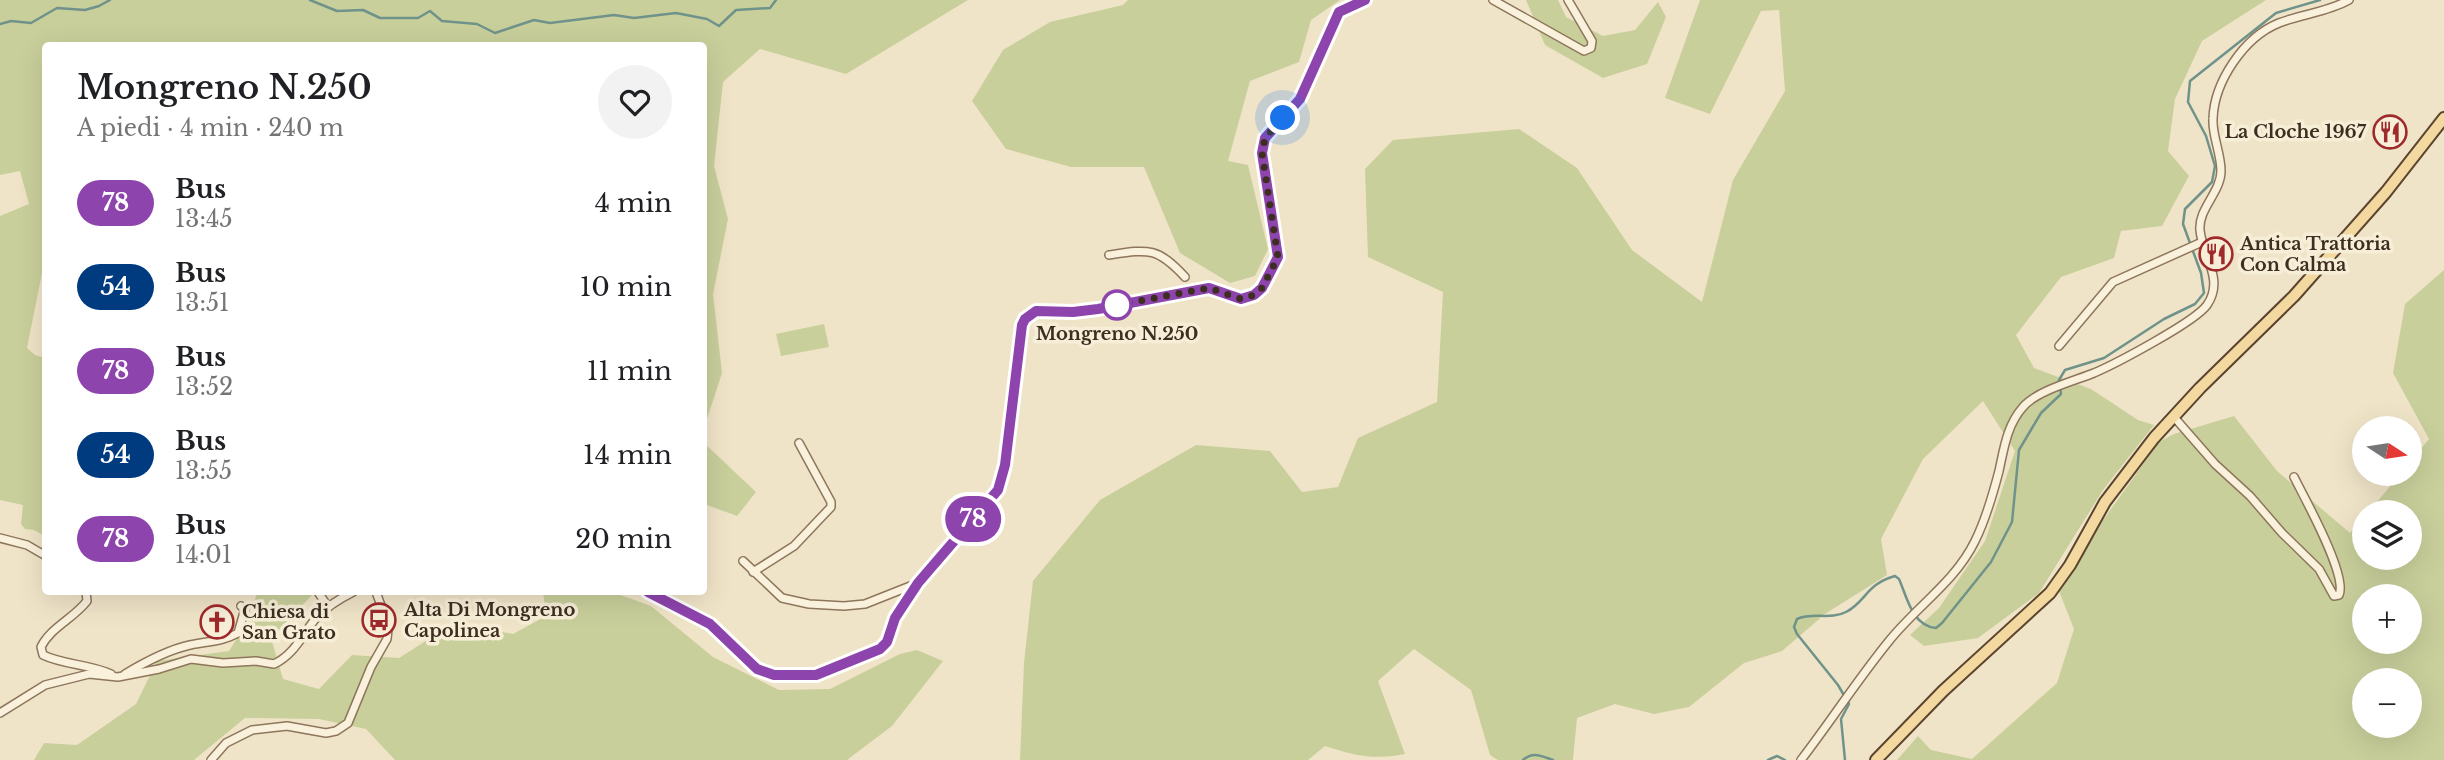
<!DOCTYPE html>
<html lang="it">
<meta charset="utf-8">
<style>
:root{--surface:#fff;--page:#f2f2f2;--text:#202124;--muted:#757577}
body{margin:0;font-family:"Libre Baskerville",serif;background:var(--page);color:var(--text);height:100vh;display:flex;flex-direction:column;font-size:26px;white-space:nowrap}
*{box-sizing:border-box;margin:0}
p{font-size:23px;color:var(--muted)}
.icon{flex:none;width:38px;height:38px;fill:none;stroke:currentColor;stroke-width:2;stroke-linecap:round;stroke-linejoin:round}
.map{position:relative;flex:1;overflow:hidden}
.drawer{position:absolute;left:42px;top:42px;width:665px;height:553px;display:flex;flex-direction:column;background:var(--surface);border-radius:7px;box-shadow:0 7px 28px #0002}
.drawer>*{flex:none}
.badge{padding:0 14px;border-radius:23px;font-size:24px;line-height:46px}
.needle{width:46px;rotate:102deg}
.buttons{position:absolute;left:2352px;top:416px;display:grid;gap:14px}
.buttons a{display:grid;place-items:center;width:70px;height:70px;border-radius:50%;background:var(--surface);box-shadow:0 7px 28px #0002;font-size:35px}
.you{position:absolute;width:35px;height:35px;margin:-18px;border:5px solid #fff;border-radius:50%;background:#1a73e8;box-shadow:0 0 0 10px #1a73e833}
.map>.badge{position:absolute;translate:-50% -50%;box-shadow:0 0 0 4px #fff}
.round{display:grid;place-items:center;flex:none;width:74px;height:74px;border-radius:37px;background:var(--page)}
.overview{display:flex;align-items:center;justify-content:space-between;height:119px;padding:0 35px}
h1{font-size:33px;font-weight:600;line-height:52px}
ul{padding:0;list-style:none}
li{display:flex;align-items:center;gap:21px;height:84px;padding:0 35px}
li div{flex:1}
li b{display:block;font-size:26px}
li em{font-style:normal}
li .badge{min-width:77px;font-weight:700;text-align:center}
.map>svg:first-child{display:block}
.green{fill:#c9cf9b;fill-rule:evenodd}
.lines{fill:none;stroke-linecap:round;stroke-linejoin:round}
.stream{stroke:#6f938a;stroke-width:2.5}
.minor-casing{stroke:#8d765c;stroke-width:10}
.primary-casing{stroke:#5b4430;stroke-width:14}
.minor{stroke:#faf1dc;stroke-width:7}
.primary{stroke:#f3d9a0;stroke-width:10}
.line-casing{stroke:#fff;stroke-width:16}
.line{stroke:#8e44ad;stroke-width:10}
.walk{stroke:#3d2e20;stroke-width:7;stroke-dasharray:0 12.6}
.stop-dot{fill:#fff;stroke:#8e44ad;stroke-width:3.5}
.labels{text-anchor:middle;stroke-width:7;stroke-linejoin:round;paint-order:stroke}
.poi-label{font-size:18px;font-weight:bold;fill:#3d2e20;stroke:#f7eed8;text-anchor:start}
.stop-label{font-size:18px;font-weight:bold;fill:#3d2e20;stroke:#f7eed8}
</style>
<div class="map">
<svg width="2444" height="760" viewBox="0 0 2444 760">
<rect width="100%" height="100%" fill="#f0e4c8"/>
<!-- green -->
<g class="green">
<path d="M0,0H968L846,74L760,49L723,82L714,166L728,219L713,294L722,373L704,428V46H46L45,271L42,273L27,348L35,355L45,358V536L34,530L25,529L21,524L23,505L0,500V216L29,204L20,171L0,175Z"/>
<path d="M1128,0H1340L1311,20L1299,62L1250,81L1228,161L1248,165L1268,249L1255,276L1230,283L1180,253L1144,167H1071L1006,149L972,101L1003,50L1050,22L1123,5Z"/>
<path d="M1526,0H1558L1566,17L1603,36L1635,30L1658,2L1666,17L1647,64L1603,78L1545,45Z"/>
<path d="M1700,0H2266L2202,41L2175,99L2168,151L2189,176L2162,226L2121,231L2114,258L2061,277L2016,335L2034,368L2091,389L2138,420L2154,425L2103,490L2039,593L1978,638L1924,646L1910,635L1939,608L1985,541L2015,451L1983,401L1923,459L1881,539L1887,575L1825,614L1782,651L1744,663L1689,707L1654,714L1615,704L1577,718L1573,760H1498L1490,755L1471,690L1414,649L1378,681L1405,754C1373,760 1356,756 1325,746L1308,760H1020L1024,663L1033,581L1100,500L1196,445L1270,451L1302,492L1338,487L1358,438L1437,402L1443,292L1368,257L1365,169L1393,140L1519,129L1577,168L1632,250L1702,302L1733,180L1785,91L1779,10L1761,11L1710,114L1665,98Z"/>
<path d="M2444,270V760H1897L1918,736L1931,750L1972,759L2057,683L2074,629L2059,591L2091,537L2159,442L2174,434L2234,416L2277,471L2350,533L2364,517V558H2410V513H2368L2400,474H2410V462L2429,439L2393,373L2405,304ZM2364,597H2410V642H2364ZM2364,681H2410V726H2364Z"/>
<path d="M824,324L829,347L781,356L776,334Z"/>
<path d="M704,443L756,492L737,516L704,504Z"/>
<path d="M257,592H315L271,638L283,679L319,689L352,655L399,658L454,623L513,634L546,616L543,592H612L651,606L713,657L779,690L830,689L900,654L917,650L943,661L892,726L847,760H395L366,729L319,719L245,718L194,760H34L44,743L77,745L136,704L157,661L229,651L251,616Z"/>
</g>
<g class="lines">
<!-- stream -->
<g class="stream">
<path d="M310,0L337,11L363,10L380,18H418L430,11L442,21L477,24L495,33L534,20L550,23L614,15L634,18L676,13L707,19L719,26L736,10L770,8L776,0"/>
<path d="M0,24L11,21L31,23L57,8L85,10L99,6L110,0"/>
<path d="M1523,760C1533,751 1541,756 1553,760"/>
<path d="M1768,760L1777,756L1785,760"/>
<path d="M1845,760L1841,719L1849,704L1838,685L1797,634L1794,627L1797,619C1812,612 1831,620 1846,612C1866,602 1866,584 1895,576L1899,579C1907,597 1912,626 1936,628L1942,623L1991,562L2012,522L2019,450L2041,413L2061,394L2059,380L2065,370L2104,358L2164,319L2195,304L2204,293L2201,273L2183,224L2185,209L2212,182L2215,166L2206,136L2188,102L2190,81L2276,13L2320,0"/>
</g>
<defs>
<g id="minor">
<path d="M1493,0L1584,51L1591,48L1592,41L1568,0"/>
<path d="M1109,255C1149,249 1157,247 1185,277"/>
<path d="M2059,346L2113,282L2202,242"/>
<path d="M2174,417L2215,464L2250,496L2282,533L2319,569L2334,596L2339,595C2348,576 2305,499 2294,477"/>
<path d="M0,538L27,545L46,556"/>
<path d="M743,561L782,598L809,604L844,606L865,604L918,583"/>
<path d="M753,572L794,546L831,507V502L799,443"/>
<path d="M86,592L87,601C73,619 51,627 41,647L43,655C64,665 89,664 111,674"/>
<path d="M318,592L328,607"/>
<path d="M648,592L710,624L757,669L774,675H816L880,648L887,642L895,618L918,583L998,490L1005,465L1022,325L1025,319L1036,311L1073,312L1098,309L1209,288L1241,299L1254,295L1262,288L1278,257L1262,153L1265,138L1300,99L1339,12L1365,0"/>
<path d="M125,674C145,662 167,650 190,645C207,641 222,642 238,633L245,609L241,606"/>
<path d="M0,713L45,685L89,674L118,677L159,669L191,659L223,663L256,661L274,664C294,655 303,634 316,618C327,606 339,599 353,592"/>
<path d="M211,760L226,743L252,730L287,726L326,733L336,731L348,723L371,667L387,639L388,629L386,619L376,592"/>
<path d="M1801,760C1831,721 1858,679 1889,641C1917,606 1955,582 1975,541C1986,519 1993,494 1999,471C2004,448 2007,425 2023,407C2036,391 2074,381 2094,373C2115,364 2195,322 2207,305C2225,279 2202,256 2200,230C2198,209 2221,192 2221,171C2221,153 2212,136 2213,119C2214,82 2244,37 2279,23C2302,14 2328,12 2349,0"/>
</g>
<path id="primary" d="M1876,760L1943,691L2050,593L2070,565L2105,502L2154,438L2200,388L2294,296L2386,192L2444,118"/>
</defs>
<!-- minor casing -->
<use href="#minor" class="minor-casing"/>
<!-- primary casing -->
<use href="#primary" class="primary-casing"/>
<!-- minor -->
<use href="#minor" class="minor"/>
<!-- primary -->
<use href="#primary" class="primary"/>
</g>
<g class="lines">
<defs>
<path id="line" d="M648,592L710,624L757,669L774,675H816L880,649L887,642L895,618L918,583L998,490L1005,465L1022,325L1025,319L1036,311L1073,312L1098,309L1209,288L1241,299L1254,295L1262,288L1278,257L1262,153L1265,138L1300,99L1339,12L1365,0"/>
</defs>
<!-- line casing -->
<use href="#line" class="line-casing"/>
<!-- line -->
<use href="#line" class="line"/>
<!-- walk -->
<path class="walk" d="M1117,305L1209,288L1241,299L1254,295L1262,288L1278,257L1262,153L1265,138L1283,118"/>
</g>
<!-- icons -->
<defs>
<symbol id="restaurant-ring" viewBox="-11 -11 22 22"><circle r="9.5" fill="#f7eed8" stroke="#9e2a2b" stroke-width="1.5"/><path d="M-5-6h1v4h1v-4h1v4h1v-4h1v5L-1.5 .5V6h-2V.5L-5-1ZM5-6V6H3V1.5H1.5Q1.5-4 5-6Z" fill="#9e2a2b"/></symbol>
<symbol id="bus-ring" viewBox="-11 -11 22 22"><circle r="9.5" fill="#f7eed8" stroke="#9e2a2b" stroke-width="1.5"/><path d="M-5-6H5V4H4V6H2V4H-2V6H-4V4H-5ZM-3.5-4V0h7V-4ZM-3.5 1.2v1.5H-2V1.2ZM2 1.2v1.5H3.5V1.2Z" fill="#9e2a2b"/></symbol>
<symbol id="church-ring" viewBox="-11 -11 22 22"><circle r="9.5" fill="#f7eed8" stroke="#9e2a2b" stroke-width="1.5"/><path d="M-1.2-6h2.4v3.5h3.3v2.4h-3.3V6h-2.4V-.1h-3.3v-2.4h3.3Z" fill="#9e2a2b"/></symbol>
</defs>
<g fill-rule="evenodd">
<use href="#restaurant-ring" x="2371" y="113" width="38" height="38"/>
<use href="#restaurant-ring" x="2197" y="235" width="38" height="38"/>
<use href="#bus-ring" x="360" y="601" width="38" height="38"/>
<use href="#church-ring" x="198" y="603" width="38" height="38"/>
</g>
<!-- markers -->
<circle class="stop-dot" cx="1117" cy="305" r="14"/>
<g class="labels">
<!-- poi labels -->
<g class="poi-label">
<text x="2366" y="138" text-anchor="end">La Cloche 1967</text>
<text x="2240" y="250">Antica Trattoria<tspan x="2240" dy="21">Con Calma</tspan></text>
<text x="404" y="616">Alta Di Mongreno<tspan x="404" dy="21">Capolinea</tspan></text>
<text x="242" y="618">Chiesa di<tspan x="242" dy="21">San Grato</tspan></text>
</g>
<!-- stop labels -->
<g class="stop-label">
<text x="1117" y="340">Mongreno N.250</text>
</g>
</g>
</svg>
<div class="buttons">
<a><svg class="needle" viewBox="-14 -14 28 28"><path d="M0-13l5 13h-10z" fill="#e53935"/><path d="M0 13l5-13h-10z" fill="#757577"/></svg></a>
<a><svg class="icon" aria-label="layers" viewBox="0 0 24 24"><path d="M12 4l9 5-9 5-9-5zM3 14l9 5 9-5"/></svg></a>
<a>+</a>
<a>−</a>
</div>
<div class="you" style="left:1283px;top:118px"></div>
<b class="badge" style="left:973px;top:519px;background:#8e44ad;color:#fff">78</b>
<section class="drawer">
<div class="overview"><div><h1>Mongreno N.250</h1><p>A piedi · 4 min · 240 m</p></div><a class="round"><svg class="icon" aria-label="heart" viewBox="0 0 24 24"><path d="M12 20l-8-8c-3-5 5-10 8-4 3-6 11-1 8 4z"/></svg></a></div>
<ul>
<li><span class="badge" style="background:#8e44ad;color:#fff">78</span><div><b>Bus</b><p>13:45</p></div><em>4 min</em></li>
<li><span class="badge" style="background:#003b80;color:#fff">54</span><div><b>Bus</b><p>13:51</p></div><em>10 min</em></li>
<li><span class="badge" style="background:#8e44ad;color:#fff">78</span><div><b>Bus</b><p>13:52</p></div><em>11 min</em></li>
<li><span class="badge" style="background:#003b80;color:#fff">54</span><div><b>Bus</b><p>13:55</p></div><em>14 min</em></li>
<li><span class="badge" style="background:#8e44ad;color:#fff">78</span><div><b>Bus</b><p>14:01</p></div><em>20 min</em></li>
</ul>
</section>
</div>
